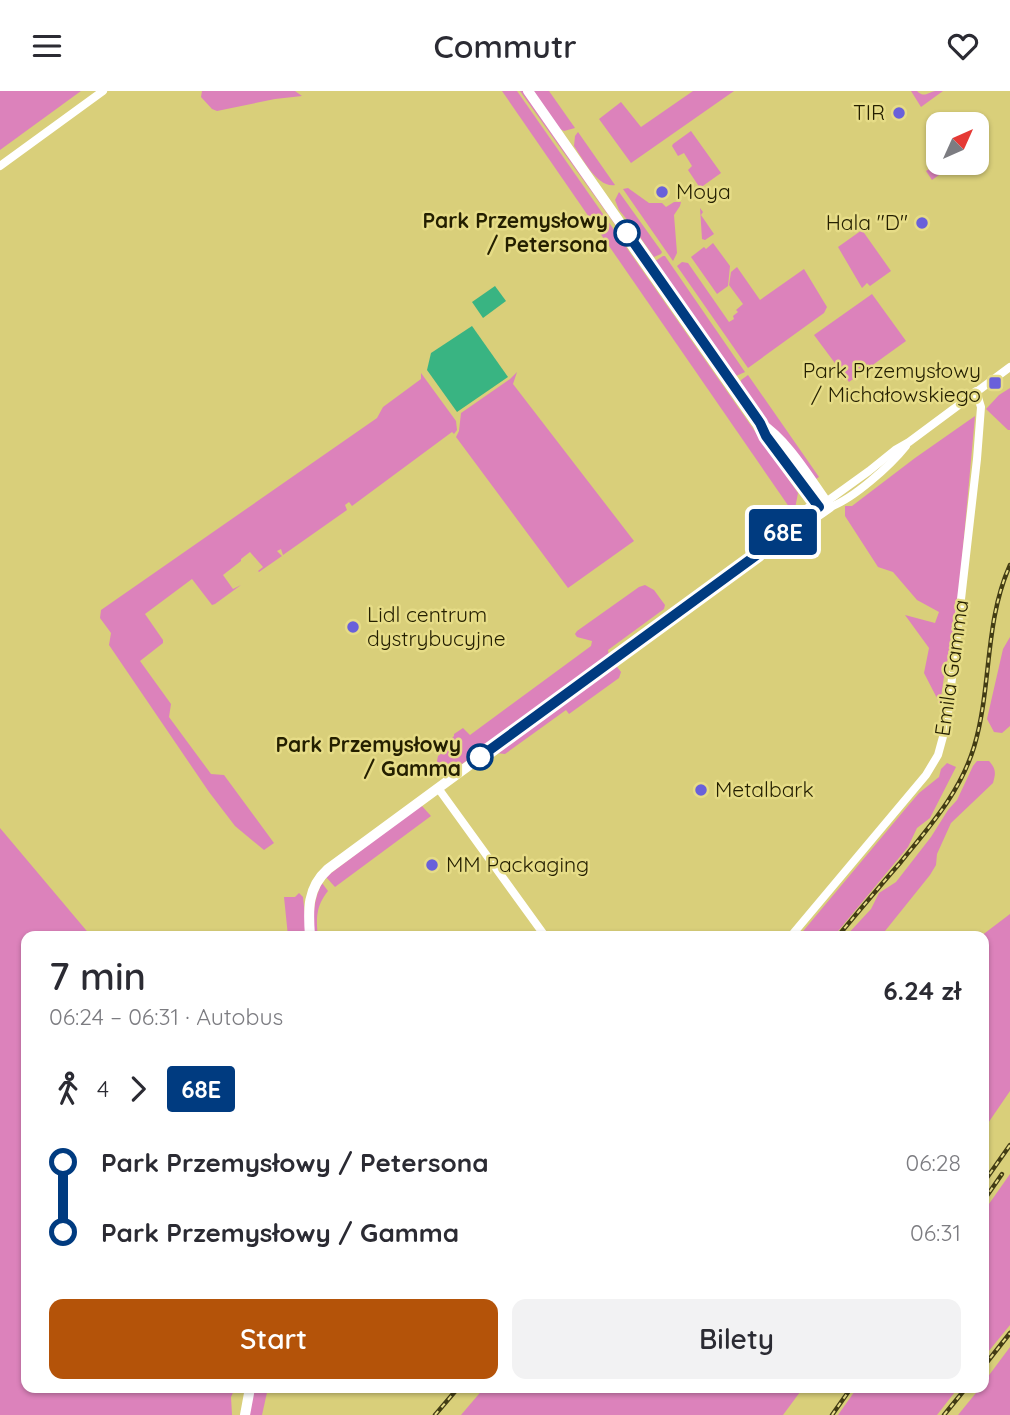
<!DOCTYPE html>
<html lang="pl">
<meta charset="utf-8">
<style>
:root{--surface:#fff;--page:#f2f2f3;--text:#2b2b33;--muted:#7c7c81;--accent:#b45309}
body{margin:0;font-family:Quicksand,sans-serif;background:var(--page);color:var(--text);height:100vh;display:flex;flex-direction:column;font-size:26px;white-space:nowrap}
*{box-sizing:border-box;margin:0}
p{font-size:23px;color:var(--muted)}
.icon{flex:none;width:38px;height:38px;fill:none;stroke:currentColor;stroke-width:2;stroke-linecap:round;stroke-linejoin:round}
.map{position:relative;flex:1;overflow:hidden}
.side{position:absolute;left:21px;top:840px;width:968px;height:462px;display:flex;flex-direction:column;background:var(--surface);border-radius:14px;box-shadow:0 2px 5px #0004}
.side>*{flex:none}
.badge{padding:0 14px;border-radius:5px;font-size:24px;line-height:46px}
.needle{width:46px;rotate:45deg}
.controls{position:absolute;left:926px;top:21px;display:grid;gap:14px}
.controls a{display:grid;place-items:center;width:63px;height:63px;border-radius:14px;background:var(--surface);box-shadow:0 2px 5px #0004;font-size:35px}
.map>.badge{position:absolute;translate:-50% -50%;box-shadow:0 0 0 4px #fff}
.legs{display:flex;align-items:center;gap:10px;height:77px;padding:0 28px;font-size:23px}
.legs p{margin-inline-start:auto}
.head{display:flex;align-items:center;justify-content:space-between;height:119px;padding:0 28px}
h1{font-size:38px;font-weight:600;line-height:52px}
.primary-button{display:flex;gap:14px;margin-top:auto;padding:14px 28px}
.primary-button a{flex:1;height:80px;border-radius:14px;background:var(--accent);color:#fff;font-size:28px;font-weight:600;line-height:80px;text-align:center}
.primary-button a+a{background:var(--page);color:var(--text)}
ul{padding:0 28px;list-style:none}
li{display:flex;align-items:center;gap:24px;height:70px;font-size:26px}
li i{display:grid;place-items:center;width:10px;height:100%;margin:0 9px;background:currentColor}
li i::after{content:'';width:18px;height:18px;margin:-9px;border:5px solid;border-radius:50%;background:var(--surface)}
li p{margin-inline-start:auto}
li:first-child i{background:linear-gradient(#0000 50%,currentColor 0)}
li:last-child i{background:linear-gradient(currentColor 50%,#0000 0)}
header{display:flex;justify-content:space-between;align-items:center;height:91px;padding:0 28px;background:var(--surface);font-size:32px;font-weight:600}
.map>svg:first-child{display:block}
.green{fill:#dc82bb}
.water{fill:#39b482}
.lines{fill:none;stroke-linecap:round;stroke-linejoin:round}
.minor{stroke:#fff;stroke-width:8}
.tertiary{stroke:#fff;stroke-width:10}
.rail-casing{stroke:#423c14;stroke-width:4.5}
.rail{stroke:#e6dc87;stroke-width:2;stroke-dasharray:5;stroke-linecap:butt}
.line-1-casing{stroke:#fff;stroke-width:16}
.line-1{stroke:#003b80;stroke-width:10}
.poi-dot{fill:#6960da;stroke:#e6dc87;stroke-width:2.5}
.stop-1-dot{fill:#fff;stroke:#003b80;stroke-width:3.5}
.labels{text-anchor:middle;stroke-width:5;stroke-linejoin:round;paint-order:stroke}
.poi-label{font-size:21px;fill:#241f00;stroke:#e6dc87;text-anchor:start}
.stop-label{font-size:21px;font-weight:bold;fill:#241f00;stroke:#e6dc87;text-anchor:end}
.street-label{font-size:21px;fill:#241f00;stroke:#e6dc87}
</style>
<header><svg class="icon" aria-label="menu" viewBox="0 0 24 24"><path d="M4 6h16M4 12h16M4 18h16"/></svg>Commutr<svg class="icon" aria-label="heart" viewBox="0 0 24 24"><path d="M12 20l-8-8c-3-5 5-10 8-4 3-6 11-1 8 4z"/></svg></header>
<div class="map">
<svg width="1010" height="1324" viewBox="0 0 1010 1324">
<rect width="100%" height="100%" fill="#d9cf7a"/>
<!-- green -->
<g class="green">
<path d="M0,0H81L0,59Z"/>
<path d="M202,0H295L302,5L275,8L217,20L212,18L201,6Z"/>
<path d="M502,0H517L798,402L794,423Z"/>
<path d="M520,0H523L644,172L643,173Z"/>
<path d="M532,0H549L575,37L564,40L558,37Z"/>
<path d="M693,0H734L631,72L599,28L621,11L641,36Z"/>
<path d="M911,0H917C924,7 927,2 935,0C938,0 941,0 943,0L921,16Z"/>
<path d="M691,40L721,82L700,97L688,79L692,75L684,62L678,65L672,55L673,53Z"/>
<path d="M578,41L615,94C597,97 583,68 574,55L575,45Z"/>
<path d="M938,72H947L950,76L932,89L926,80Z"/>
<path d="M628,97L649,112H662L666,116L674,111H681L680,115L674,124L677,162L673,170L623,98Z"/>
<path d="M619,101L662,161L661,163L654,166L635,139L637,137L635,135L633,136L619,119L615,109Z"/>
<path d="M700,117L703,121L701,124L714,143L705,149L702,148Z"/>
<path d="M862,139L891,180L870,195L867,192L862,197L838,156Z"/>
<path d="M713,152L730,175L728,195L717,203L691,166L704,156L706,158Z"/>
<path d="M663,165H665L745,281L736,285L730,282L652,172Z"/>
<path d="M682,171L688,172L729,231L734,228L733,225L738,221L736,219L743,213L729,194L731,181L737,176L760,209L804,178L827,216L824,222L748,277L677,175Z"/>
<path d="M872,203L906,250L849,291L814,244Z"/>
<path d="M680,229L687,236L801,399L797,396Z"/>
<path d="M517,281L513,293L634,450L568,497L456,346L459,340L461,322L510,288Z"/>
<path d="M421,282L456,330L457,339L454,343L452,341L352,415L349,411L345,414L347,419L283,464L281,458L277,460L282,465L259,481L258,480L263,476L250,461L241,468V470L223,484L233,498L241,494L215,513L212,514L192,488L145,523L163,549V552L140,570L171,613L169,626L211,683L224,684L274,752L264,759L235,735L209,701L109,554L111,542L100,527L101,519L377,327L383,316L421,288Z"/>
<path d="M748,284L819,386L813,390C791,357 763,329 740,297L741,289Z"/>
<path d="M1010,297V339H1008L986,318L999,304Z"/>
<path d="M975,325L954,557L946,572L940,613L924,582L929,557L905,524L935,532L939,521L917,509L893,481L878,476L845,425V415H852L915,367Z"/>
<path d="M645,494L654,499L665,514L664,518L608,559L609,566L455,678L436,675L438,665L446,659L443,655L454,645V643L463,637L470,644L591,555L592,550L577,546L575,543L577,540L639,496Z"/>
<path d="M1010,546V635L1002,642L994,641L987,628L1003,558Z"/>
<path d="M614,572L621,581L619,587L569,623L566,619L505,663L496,662L507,651Z"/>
<path d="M977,670H989C996,678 996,682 993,692L951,732L937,763L936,774L930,784L881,845H846L871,818L879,802L896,791L931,746L948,719L957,709L973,675Z"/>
<path d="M947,672L956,676L930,727L917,737L908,756L834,845H799L907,716L919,702L939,686L941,678Z"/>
<path d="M421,714L431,725L335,796L326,786Z"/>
<path d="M0,737L91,845H26V1297H235L231,1306L232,1324H0Z"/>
<path d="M322,792L328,800C316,815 316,827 318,845H314C313,825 313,810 322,792Z"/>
<path d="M299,802L303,806L307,845H288L284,806H295Z"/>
<path d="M1010,823V1000L984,1038V845H981Z"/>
<path d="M1010,1083V1234L984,1266V1120Z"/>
<path d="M1010,1256V1324H958L980,1297H984V1291Z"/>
<path d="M254,1297H268L262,1324H249Z"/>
<path d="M484,1297H803L783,1324H461Z"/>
<path d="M857,1297H958L937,1324H838Z"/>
</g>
<!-- water -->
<g class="water">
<path d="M495,195L506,210L483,227L472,211Z"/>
<path d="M472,235L508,286L457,321L427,279L431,262Z"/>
</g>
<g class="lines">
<!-- minor -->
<g class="minor">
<path d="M0,75L103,0"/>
<path d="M826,411L869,380L895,359L909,351L1010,276"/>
<path d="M830,416C853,408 890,375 906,355"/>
<path d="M438,697L545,845"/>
<path d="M791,845L926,684L938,664L947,631L977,368L981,316L976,300"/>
</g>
<!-- tertiary -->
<g class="tertiary">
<path d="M528,0L760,332L767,345L822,421"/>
<path d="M773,448L808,420L824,412"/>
<path d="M310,845C308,819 307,797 328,778L724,487C759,463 795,441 830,416C810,389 789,351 760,332"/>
<path d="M245,1324L250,1297"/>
</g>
<defs>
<g id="rail">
<path d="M838,845C858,821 879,796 900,772C929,736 960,702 974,656C992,596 984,532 1010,474"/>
<path d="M984,1091L1010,1054"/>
<path d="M984,1109L1002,1083"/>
<path d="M984,1275L1010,1242"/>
<path d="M435,1324L458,1297"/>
<path d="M832,1324L851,1297"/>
<path d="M944,1324L966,1297"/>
</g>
</defs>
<!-- rail casing -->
<use href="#rail" class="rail-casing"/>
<!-- rail -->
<use href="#rail" class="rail"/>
</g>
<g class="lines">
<defs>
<path id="line-1" d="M480,666L758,463C776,446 796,425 819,416L766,345L760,332L627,142"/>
</defs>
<!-- line-1 casing -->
<use href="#line-1" class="line-1-casing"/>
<!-- line-1 -->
<use href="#line-1" class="line-1"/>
</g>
<!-- markers -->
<g class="poi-dot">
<circle cx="899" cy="22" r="7"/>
<circle cx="662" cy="101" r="7"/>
<circle cx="922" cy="132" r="7"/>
<rect x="988" y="285" width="14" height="14" rx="3.5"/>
<circle cx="353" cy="536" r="7"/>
<circle cx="701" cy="699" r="7"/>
<circle cx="432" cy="774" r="7"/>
</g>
<g class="stop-1-dot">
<circle cx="627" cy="142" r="12"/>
<circle cx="480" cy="666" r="12"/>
</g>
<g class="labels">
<!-- poi labels -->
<g class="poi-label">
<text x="885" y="29" text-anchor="end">TIR</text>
<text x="676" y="108">Moya</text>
<text x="908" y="139" text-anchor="end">Hala "D"</text>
<text x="981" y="287" text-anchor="end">Park Przemysłowy<tspan x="981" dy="24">/ Michałowskiego</tspan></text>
<text x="367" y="531">Lidl centrum<tspan x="367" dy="24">dystrybucyjne</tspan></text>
<text x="715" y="706">Metalbark</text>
<text x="446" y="781">MM Packaging</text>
</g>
<!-- stop labels -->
<g class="stop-label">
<text x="608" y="137">Park Przemysłowy<tspan x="608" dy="24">/ Petersona</tspan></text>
<text x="461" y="661">Park Przemysłowy<tspan x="461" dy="24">/ Gamma</tspan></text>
</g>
<!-- street labels -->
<g class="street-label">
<text transform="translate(952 577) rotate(-82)" y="7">Emila Gamma</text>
</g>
</g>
</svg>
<div class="controls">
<a><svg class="needle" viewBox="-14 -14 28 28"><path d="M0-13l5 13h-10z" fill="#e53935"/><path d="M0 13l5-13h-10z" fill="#7c7c81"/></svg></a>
</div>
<b class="badge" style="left:783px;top:441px;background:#003b80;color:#fff">68E</b>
<section class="side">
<div class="head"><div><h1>7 min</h1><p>06:24 – 06:31 · Autobus</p></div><b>6.24 zł</b></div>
<div class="legs"><svg class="icon" aria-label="walk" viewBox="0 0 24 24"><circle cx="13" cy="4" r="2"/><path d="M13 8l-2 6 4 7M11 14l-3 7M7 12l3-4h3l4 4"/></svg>4<svg class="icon" aria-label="forward" viewBox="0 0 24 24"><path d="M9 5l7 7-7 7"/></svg><b class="badge" style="background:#003b80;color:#fff">68E</b></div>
<ul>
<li><i style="color:#003b80"></i><b>Park Przemysłowy / Petersona</b><p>06:28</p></li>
<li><i style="color:#003b80"></i><b>Park Przemysłowy / Gamma</b><p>06:31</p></li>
</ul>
<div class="primary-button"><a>Start</a><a>Bilety</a></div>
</section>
</div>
